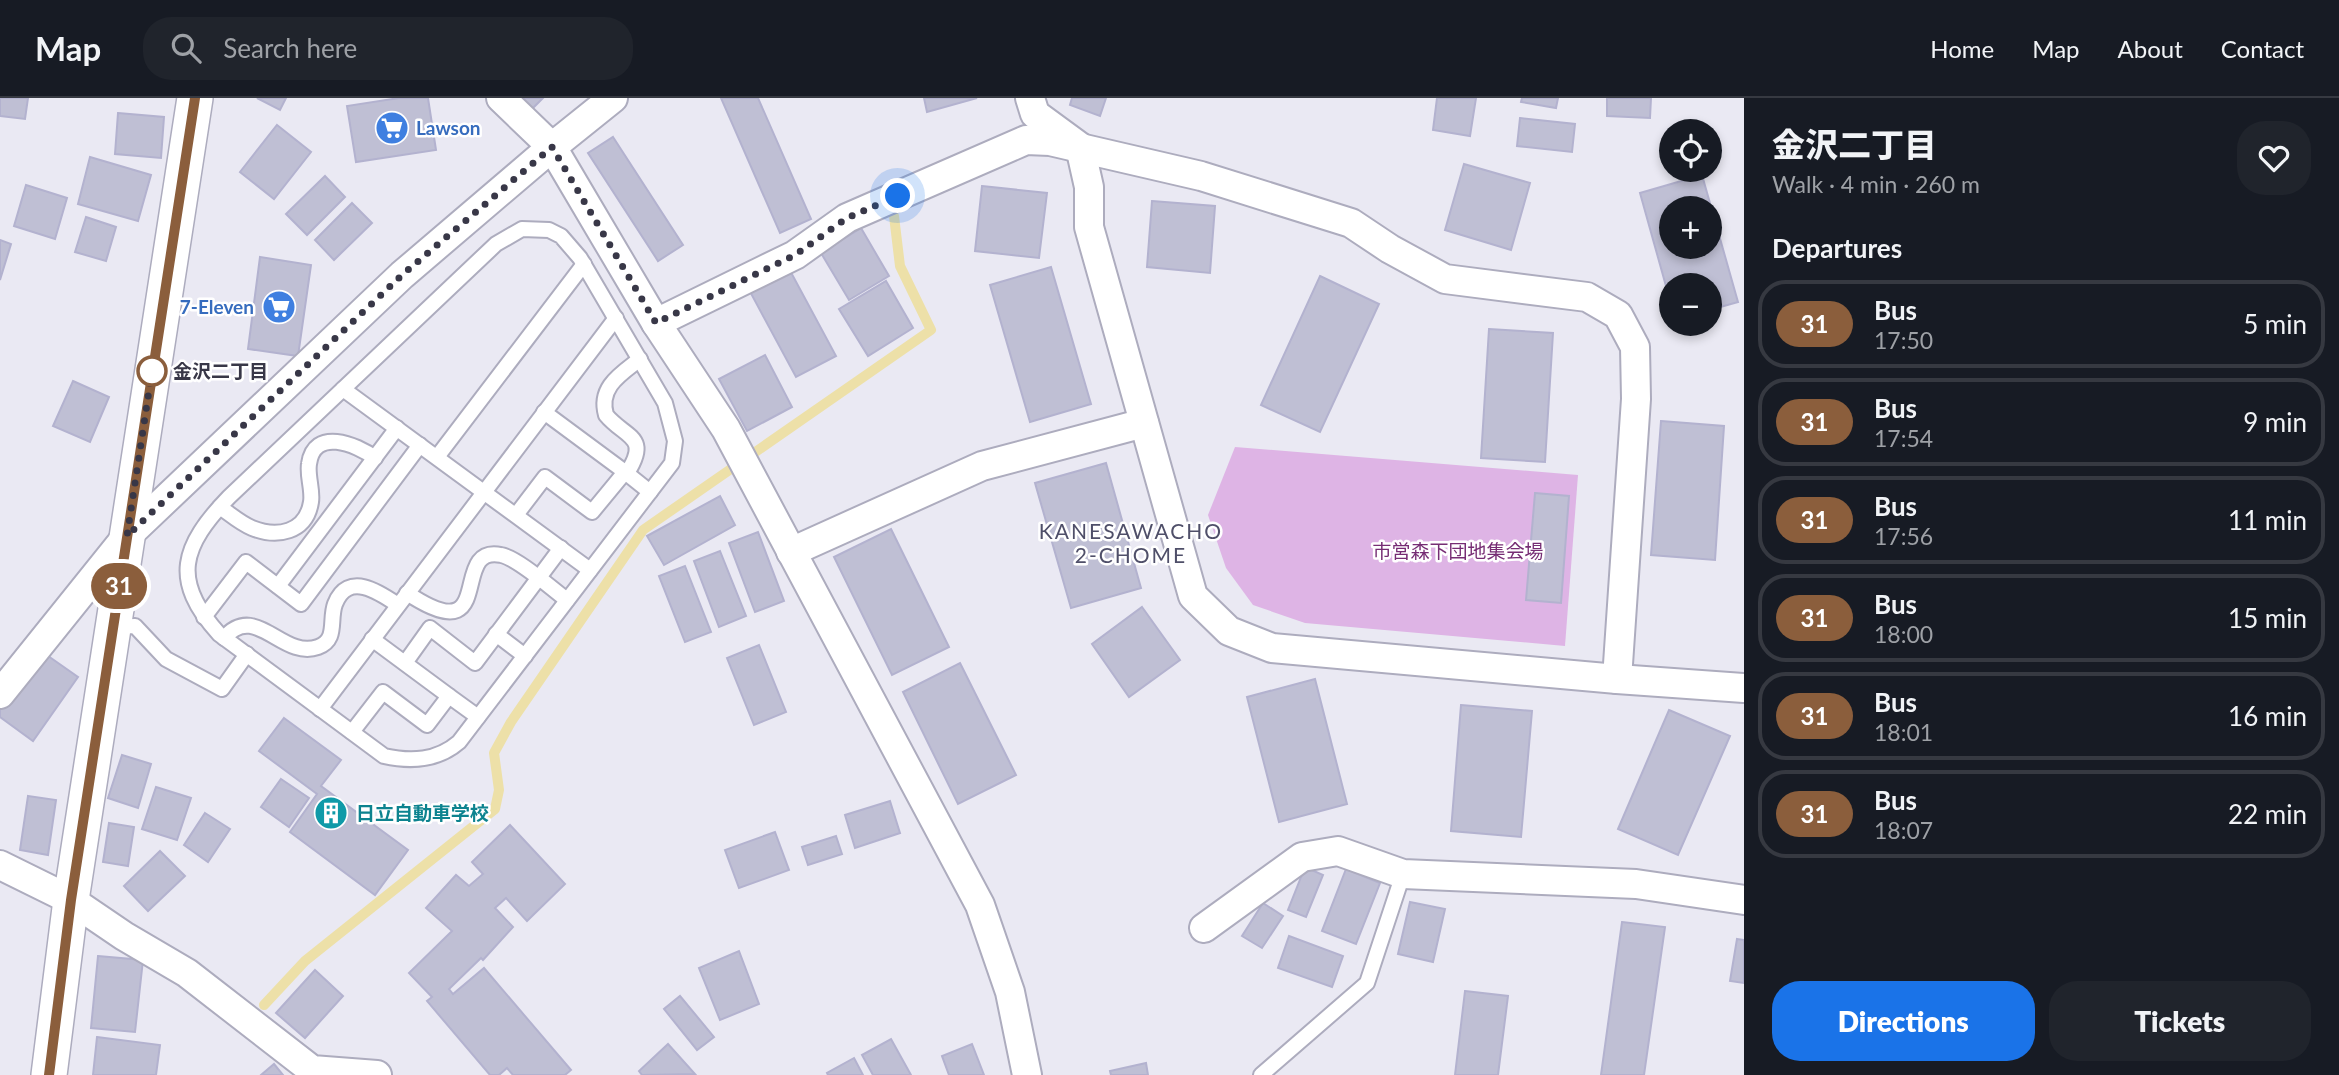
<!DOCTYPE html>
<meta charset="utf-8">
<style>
:root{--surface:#171b24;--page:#20242c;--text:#f1f3f6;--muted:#9ea1a6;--line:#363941;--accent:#1a73e8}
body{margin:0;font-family:Lato,"Noto Sans JP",sans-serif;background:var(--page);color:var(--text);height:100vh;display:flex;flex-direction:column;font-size:26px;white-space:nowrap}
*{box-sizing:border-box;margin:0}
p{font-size:23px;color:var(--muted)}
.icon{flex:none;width:38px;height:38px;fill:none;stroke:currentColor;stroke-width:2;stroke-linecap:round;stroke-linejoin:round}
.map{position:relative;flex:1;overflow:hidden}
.drawer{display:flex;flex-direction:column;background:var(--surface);width:595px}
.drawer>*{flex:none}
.badge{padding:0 14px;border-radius:23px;font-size:24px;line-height:46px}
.buttons{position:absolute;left:1659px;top:21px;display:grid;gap:14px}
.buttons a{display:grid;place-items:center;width:63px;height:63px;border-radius:50%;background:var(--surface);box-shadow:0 4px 10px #0003;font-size:35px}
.you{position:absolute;width:35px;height:35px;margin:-18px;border:5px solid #fff;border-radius:50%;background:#1a73e8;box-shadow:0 0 0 10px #1a73e833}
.map>.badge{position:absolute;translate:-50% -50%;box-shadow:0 0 0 4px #fff}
h2{padding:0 28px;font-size:26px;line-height:63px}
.round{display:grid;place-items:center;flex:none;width:74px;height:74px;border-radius:28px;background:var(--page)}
.head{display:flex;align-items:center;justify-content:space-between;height:119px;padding:0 28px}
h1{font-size:33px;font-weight:800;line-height:52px}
.primary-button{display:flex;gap:14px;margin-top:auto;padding:14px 28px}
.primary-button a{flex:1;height:80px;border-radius:28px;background:var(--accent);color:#fff;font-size:28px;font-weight:800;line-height:80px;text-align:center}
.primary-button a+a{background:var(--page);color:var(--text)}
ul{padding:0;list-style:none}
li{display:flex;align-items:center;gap:21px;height:88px;margin:0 14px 10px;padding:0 14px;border:4px solid var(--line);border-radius:28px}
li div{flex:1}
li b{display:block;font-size:26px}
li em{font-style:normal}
li .badge{min-width:77px;font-weight:700;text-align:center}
header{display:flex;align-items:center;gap:42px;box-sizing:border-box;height:98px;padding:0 35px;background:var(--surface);border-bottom:2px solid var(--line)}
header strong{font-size:33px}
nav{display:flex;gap:38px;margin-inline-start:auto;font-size:24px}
.search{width:490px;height:63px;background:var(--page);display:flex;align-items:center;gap:18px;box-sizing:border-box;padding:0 24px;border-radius:28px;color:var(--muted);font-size:26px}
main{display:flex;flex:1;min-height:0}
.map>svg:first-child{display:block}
.green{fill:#deb4e5}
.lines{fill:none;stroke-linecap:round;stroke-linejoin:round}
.stream{stroke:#ede0a8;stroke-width:10}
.building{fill:#bfbfd4;stroke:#b3b2cf;stroke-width:2;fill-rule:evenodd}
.service-casing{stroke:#adacbe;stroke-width:18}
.minor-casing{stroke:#adacbe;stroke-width:32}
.tertiary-casing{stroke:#adacbe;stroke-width:38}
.service{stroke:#fff;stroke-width:14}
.minor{stroke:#fff;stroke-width:28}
.tertiary{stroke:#fff;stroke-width:35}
.line-casing{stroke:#fff;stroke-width:16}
.line{stroke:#8b5e3c;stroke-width:10}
.walk{stroke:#383747;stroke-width:7;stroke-dasharray:0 12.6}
.stop-dot{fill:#fff;stroke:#8b5e3c;stroke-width:3.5}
.labels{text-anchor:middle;stroke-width:5;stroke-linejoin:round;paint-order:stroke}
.shop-label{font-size:19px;font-weight:bold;fill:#366cbe;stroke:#fff;text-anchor:start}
.stop-label{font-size:19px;font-weight:bold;fill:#383747;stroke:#fff;text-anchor:start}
.park-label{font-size:19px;fill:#762d74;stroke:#fff}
.culture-label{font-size:19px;font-weight:bold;fill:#0d838f;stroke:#fff;text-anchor:start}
.neighbourhood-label{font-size:21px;letter-spacing:2px;fill:#4f4f69;stroke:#fff}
</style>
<header>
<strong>Map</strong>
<div class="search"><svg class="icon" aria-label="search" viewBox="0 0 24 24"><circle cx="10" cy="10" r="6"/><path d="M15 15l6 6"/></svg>Search here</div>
<nav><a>Home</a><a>Map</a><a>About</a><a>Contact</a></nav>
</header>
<main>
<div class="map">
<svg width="1744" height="977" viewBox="0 0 1744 977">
<rect width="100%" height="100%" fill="#eae9f3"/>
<!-- green -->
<path class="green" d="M1235,349L1578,377L1565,548L1305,525L1253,507L1226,470L1208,417Z"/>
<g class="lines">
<!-- stream -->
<path class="stream" d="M264,907L305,863L495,711L499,692L494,655L511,624L643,432L931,232L900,168L894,118"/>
</g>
<!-- building -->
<g class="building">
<path d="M0,0H28L25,21L0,18Z"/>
<path d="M257,0H286L280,12Z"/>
<path d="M399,0H428L436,52L356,64L347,8Z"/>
<path d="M515,0H543L529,14Z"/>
<path d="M721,0H758L811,121L780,135Z"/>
<path d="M924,0H977L927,14Z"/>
<path d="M1072,0H1106L1100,18L1070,7Z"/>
<path d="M1437,0H1476L1470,38L1433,32Z"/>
<path d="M1522,0H1558L1556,10L1521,4Z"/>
<path d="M1607,0H1651L1650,20L1607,18Z"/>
<path d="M118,15L164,19L161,60L115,56Z"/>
<path d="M1520,20L1575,26L1572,54L1517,48Z"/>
<path d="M277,27L311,54L274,101L240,74Z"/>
<path d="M613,39L683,147L658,163L588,55Z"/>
<path d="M90,59L151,77L138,123L78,106Z"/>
<path d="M1464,66L1530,85L1511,152L1445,132Z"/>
<path d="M1702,77L1738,204L1710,212V187H1671V206L1640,95ZM1671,110H1710V149H1671Z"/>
<path d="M325,78L345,99L307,137L286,116Z"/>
<path d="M26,87L67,100L55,141L14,128Z"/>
<path d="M982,88L1047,95L1039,160L975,153Z"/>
<path d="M1152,103L1215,108L1210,175L1147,169Z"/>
<path d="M352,105L372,125L334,162L315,142Z"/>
<path d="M86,119L116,129L106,163L75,154Z"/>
<path d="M861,130L889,178L849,202L821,155Z"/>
<path d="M0,142L11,146L0,182Z"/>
<path d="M260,159L311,167L298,258L248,251Z"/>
<path d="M787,167L836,258L796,279L747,188Z"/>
<path d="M1051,169L1091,306L1030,324L990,187Z"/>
<path d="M1320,178L1379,206L1320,334L1261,307Z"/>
<path d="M886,183L913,230L868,258L839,211Z"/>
<path d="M1489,231L1553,235L1545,364L1481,360Z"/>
<path d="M765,257L792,309L747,333L719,281Z"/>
<path d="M73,283L109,299L90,344L53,328Z"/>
<path d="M1661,323L1724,328L1715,462L1651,457Z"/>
<path d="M1106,365L1141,490L1071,510L1035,385Z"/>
<path d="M1535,395L1569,398L1561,505L1526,502Z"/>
<path d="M720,398L735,427L664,467L647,438Z"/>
<path d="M891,431L949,549L892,577L834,459Z"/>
<path d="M758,434L784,503L755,514L729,445Z"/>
<path d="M720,453L746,518L719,529L694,463Z"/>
<path d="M685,468L711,534L685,544L659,478Z"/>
<path d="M1142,509L1180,562L1129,599L1092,546Z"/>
<path d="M759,547L786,614L754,627L727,560Z"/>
<path d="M41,553L78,579L33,643L0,619V611Z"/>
<path d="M960,565L1016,677L958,706L903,594Z"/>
<path d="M1315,581L1347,706L1279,724L1247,599Z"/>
<path d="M1461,607L1532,613L1521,739L1451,733Z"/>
<path d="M1669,612L1730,638L1678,757L1618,731Z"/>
<path d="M284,620L341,662L321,688L408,752L375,797L290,734L317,696L259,653Z"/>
<path d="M122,657L151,666L138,710L108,700Z"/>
<path d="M281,681L309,700L289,729L261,709Z"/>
<path d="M156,689L191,700L177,742L142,731Z"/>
<path d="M28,698L56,702L48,757L20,752Z"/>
<path d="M890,703L900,735L855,750L845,717Z"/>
<path d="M205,715L230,731L208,764L184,747Z"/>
<path d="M109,725L134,729L128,768L103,764Z"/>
<path d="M510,727L565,786L527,823L506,800L495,810L513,829L483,862L481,860L449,891L453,896L484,870L571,972L565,977H513L507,970L499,977H490L427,903L432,899L409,875L452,833L426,810L456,777L469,788L483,776L472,764Z"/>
<path d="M775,734L789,772L739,790L725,752Z"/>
<path d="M836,738L842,756L808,767L802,749Z"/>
<path d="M160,753L185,778L148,813L124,788Z"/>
<path d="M1305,769L1323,777L1306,819L1288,812Z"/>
<path d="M1346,771L1380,785L1356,846L1322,833Z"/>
<path d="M1410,804L1445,811L1433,864L1398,856Z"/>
<path d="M1263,805L1283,818L1262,850L1242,838Z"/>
<path d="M1622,824L1665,829L1644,977H1601Z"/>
<path d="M1289,838L1343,858L1332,889L1278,870Z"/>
<path d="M1737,841L1744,842V885L1730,883Z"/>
<path d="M739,853L759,906L720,922L699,870Z"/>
<path d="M98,858L143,862L135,934L91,930Z"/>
<path d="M315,872L343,898L305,940L276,915Z"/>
<path d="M1465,893L1508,898L1498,977H1455Z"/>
<path d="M680,898L714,939L697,952L664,911Z"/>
<path d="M97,939L160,947L156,977H93Z"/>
<path d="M891,941L911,977H873L862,957Z"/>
<path d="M668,946L695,976L642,977L639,973Z"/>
<path d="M972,946L984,977H949L942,958Z"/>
<path d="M854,960L863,977H828L827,975Z"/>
<path d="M1146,965L1148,977H1111L1110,973Z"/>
<path d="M274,966L283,977H261Z"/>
</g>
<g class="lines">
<defs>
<g id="service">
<path d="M522,131L549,132L561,138L580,160L665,305L675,343L672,365L459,644C437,663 411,664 384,658L219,536C170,482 182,448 229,399L496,146Z"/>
<path d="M343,291L590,472"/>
<path d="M437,359L584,166"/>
<path d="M625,374L650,394"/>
<path d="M627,375C651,338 625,340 606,317C598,289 621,276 640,261"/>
<path d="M220,409C230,416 240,425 252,430C277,440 306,435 311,404C313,392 307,378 309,366C314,329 356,346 375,360"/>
<path d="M516,417L545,379L592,414L625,374L544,314"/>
<path d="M278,488L397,330"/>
<path d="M407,495C499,556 448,446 501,457C518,460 552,491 567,502"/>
<path d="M204,519L246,464L301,506L420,347"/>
<path d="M113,529L135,528L166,561L222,591L247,556"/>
<path d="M496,536L525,558"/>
<path d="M224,540C256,503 282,562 318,549C338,542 329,522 335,506C348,473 379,494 398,507"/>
<path d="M405,565L430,530L475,565L561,450"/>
<path d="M449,598L478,619"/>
<path d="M320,611L616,220"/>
<path d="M352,634L383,594L427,627L449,598L372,541"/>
<path d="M1261,977L1367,885L1403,776"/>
</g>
<g id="minor">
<path d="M501,0L552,49L656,225L726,331L980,807L1010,894L1027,977"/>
<path d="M1030,0L1035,16L1080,49L1089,89V129L1193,498L1229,533L1272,550L1617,581L1744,590"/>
<path d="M656,225L795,157L847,120L1026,42L1050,43L1201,78L1351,125L1390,151L1445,181L1587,199L1618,217L1635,249L1636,301L1617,581"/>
<path d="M791,454L982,368L1144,325"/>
<path d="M0,596L127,438L402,177L552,49L613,0"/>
<path d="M0,767L71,802L124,838L187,875L312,972L377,977"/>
<path d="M1204,830L1302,759L1338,753L1403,776L1636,786L1744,802"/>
</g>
<path id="tertiary" d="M49,977L71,802L195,0"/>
</defs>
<!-- service casing -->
<use href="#service" class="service-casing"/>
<!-- minor casing -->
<use href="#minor" class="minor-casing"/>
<!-- tertiary casing -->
<use href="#tertiary" class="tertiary-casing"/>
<!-- service -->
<use href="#service" class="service"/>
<!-- minor -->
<use href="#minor" class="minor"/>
<!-- tertiary -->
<use href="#tertiary" class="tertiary"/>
</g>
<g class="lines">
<defs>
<path id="line" d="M49,977L71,802L195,0"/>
</defs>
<!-- line casing -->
<use href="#line" class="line-casing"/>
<!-- line -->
<use href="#line" class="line"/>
<!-- walk -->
<path class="walk" d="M152,273L127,438L402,177L552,49L656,225L795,157L847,120L898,98"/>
</g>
<!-- icons -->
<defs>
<symbol id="supermarket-disc" viewBox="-11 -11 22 22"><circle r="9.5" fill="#3f7fe0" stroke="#fff"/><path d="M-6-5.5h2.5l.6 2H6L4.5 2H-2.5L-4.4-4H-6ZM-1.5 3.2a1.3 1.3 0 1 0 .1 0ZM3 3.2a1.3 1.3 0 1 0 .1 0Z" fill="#fff"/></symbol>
<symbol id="building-disc" viewBox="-11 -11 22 22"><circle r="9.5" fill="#0f9aa8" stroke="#fff"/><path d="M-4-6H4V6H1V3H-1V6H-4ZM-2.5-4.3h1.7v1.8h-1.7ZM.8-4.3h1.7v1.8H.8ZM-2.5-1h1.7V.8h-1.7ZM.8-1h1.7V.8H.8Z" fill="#fff"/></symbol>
</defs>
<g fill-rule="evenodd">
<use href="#supermarket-disc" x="373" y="11" width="38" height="38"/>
<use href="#supermarket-disc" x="260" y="190" width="38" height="38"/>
<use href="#building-disc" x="312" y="696" width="38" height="38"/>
</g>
<!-- markers -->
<circle class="stop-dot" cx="152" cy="273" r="14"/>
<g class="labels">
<!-- shop labels -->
<g class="shop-label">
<text x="416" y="37">Lawson</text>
<text x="254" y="216" text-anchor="end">7-Eleven</text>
</g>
<!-- stop labels -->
<g class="stop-label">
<text x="173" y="280">金沢二丁目</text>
</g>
<!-- park labels -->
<g class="park-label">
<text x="1458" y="460">市営森下団地集会場</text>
</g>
<!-- culture labels -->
<g class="culture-label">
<text x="356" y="722">日立自動車学校</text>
</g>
<!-- neighbourhood labels -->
<g class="neighbourhood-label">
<text x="1131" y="441">KANESAWACHO<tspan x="1131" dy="24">2-CHOME</tspan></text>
</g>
</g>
</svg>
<div class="buttons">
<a><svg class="icon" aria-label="locate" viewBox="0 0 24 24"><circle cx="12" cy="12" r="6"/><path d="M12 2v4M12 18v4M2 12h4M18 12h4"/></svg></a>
<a>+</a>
<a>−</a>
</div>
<div class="you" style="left:898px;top:98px"></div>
<b class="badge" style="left:119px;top:488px;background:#8b5e3c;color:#fff">31</b>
</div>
<section class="drawer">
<div class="head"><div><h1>金沢二丁目</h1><p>Walk · 4 min · 260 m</p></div><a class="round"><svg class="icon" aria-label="heart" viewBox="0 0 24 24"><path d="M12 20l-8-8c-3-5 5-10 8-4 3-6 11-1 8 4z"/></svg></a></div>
<h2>Departures</h2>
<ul>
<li><span class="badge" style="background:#8b5e3c;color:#fff">31</span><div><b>Bus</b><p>17:50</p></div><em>5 min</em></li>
<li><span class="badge" style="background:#8b5e3c;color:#fff">31</span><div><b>Bus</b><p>17:54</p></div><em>9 min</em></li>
<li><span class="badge" style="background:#8b5e3c;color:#fff">31</span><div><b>Bus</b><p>17:56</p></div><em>11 min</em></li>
<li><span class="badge" style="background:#8b5e3c;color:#fff">31</span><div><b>Bus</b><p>18:00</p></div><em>15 min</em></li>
<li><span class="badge" style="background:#8b5e3c;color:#fff">31</span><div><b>Bus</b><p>18:01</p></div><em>16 min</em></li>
<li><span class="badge" style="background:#8b5e3c;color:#fff">31</span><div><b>Bus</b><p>18:07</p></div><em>22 min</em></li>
</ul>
<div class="primary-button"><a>Directions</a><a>Tickets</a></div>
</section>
</main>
